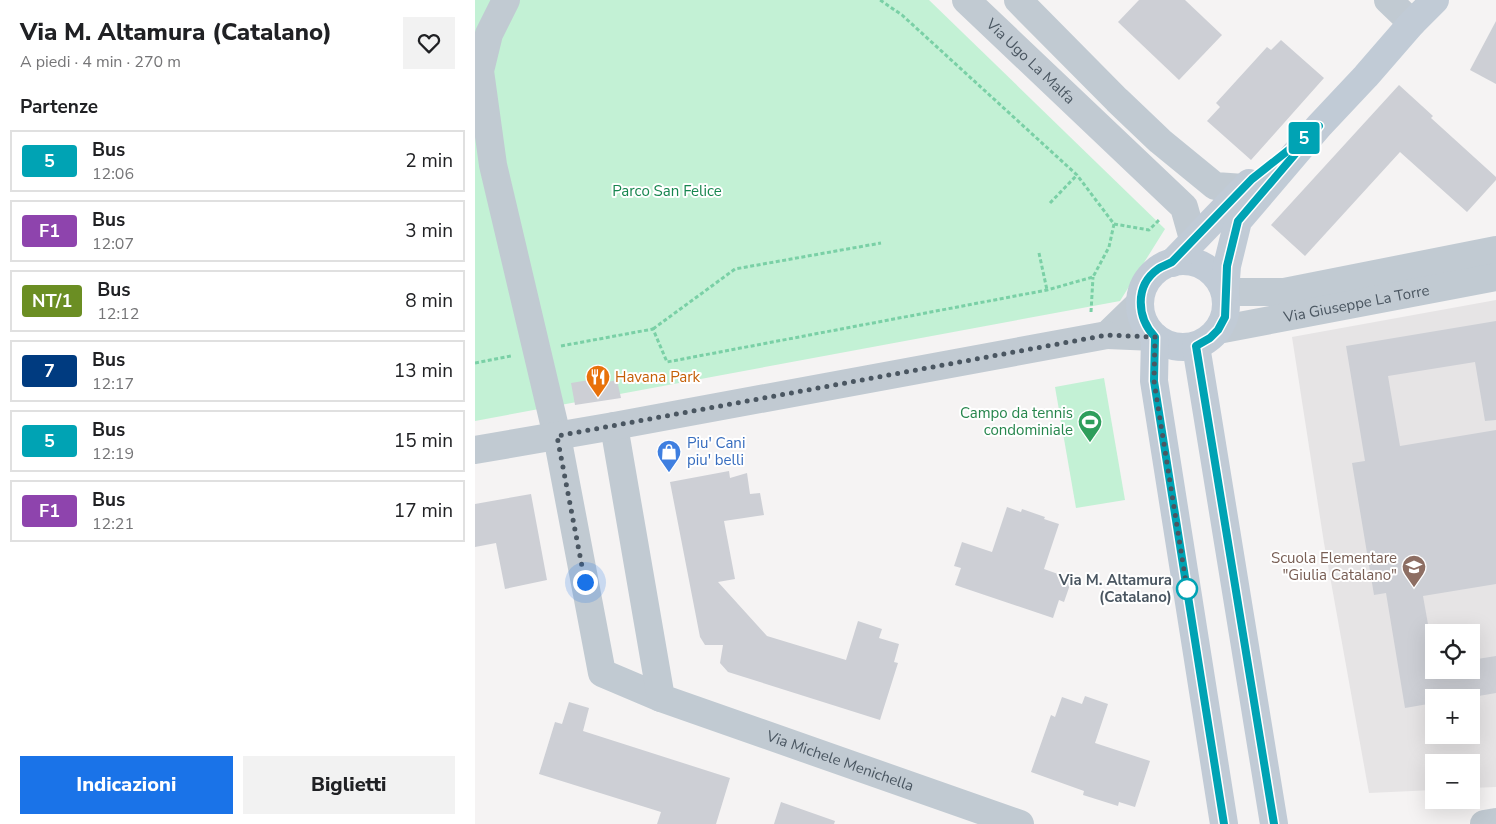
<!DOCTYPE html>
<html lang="it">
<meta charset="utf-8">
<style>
:root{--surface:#fff;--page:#f2f2f2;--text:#202124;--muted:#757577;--line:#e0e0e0;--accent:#1a73e8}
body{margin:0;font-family:"Nunito Sans",sans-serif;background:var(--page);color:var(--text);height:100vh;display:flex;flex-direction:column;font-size:19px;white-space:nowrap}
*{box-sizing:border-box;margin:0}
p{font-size:16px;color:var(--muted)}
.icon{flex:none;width:28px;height:28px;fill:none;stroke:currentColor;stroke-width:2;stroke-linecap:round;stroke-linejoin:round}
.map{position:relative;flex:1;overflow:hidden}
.details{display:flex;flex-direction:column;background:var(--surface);width:475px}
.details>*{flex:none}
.badge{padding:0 10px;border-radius:4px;font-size:18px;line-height:32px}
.buttons{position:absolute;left:950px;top:624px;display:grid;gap:10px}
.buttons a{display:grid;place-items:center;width:55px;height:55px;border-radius:0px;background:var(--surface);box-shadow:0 5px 20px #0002;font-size:25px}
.you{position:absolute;width:25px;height:25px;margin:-12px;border:4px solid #fff;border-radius:50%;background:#1a73e8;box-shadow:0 0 0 8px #1a73e833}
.map>.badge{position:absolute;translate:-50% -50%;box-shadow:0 0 0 2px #fff}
h2{padding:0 20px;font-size:19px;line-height:45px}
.round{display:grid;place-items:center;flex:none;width:52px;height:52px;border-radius:0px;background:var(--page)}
.headline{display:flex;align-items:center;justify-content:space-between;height:85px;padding:0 20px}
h1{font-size:24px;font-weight:800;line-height:38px}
.action{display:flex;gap:10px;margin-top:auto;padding:10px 20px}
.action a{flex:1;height:58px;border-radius:0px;background:var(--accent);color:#fff;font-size:20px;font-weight:800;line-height:58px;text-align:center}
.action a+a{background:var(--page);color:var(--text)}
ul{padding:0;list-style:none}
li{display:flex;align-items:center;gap:15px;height:62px;margin:0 10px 8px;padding:0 10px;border:2px solid var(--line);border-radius:0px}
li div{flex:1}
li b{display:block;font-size:19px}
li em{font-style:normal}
li .badge{min-width:55px;font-weight:700;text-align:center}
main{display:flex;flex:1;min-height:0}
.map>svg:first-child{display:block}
.education{fill:#e6e4e5;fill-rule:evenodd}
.green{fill:#c3f1d5}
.building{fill:#cdcfd5}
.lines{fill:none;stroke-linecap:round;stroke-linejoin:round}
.path{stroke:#7ad0a6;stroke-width:3;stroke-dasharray:4 2.5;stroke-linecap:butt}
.street{stroke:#c1cad2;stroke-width:28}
.secondary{stroke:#c1cbd6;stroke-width:28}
.line-casing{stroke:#fff;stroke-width:11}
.line{stroke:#00a3b4;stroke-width:8}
.walk{stroke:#4a5661;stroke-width:5;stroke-dasharray:0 9}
.stop-dot{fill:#fff;stroke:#00a3b4;stroke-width:2.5}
.labels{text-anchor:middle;stroke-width:4;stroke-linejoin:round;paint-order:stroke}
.street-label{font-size:15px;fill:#4a5661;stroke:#fff}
.park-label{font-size:15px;fill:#17864f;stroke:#fff}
.food-label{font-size:15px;fill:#c56008;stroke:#fff;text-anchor:start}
.leisure-label{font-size:15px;fill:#27864d;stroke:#fff;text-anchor:end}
.shop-label{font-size:15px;fill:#366cbe;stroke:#fff;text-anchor:start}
.education-label{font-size:15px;fill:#785e54;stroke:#fff;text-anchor:end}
.stop-label{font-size:15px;font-weight:bold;fill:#4a5661;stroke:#fff;text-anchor:end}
</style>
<main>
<section class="details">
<div class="headline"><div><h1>Via M. Altamura (Catalano)</h1><p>A piedi · 4 min · 270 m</p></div><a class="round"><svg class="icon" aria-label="heart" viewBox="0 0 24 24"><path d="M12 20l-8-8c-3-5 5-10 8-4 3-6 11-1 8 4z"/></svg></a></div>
<h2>Partenze</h2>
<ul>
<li><span class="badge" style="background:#00a3b4;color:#fff">5</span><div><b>Bus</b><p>12:06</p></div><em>2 min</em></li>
<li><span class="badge" style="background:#8e44ad;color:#fff">F1</span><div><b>Bus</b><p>12:07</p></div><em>3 min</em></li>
<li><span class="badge" style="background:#6b8e23;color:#fff">NT/1</span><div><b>Bus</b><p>12:12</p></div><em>8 min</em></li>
<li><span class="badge" style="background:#003b80;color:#fff">7</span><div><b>Bus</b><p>12:17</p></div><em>13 min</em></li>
<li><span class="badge" style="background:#00a3b4;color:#fff">5</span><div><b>Bus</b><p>12:19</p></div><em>15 min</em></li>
<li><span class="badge" style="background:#8e44ad;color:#fff">F1</span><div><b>Bus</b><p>12:21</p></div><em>17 min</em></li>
</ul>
<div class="action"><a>Indicazioni</a><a>Biglietti</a></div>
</section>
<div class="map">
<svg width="1021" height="824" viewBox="0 0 1021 824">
<rect width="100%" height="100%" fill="#f5f3f3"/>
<!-- education -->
<path class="education" d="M1021,300V787L996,788V762H959V790L894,793L849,543L817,337ZM959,632H996V670H959ZM959,698H996V735H959Z"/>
<!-- green -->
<g class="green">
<path d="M0,0H454L690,229L645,301L0,421Z"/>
<path d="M629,378L650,500L601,508L580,387Z"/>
</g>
<!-- building -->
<g class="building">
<path d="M664,0H710L747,35L704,80L643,22Z"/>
<path d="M1021,21V84L995,70Z"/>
<path d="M806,40L849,78L776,160L732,121L745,107L741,103L792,47L796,50Z"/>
<path d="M924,85L958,116L956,118L1021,177V180L992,212L925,152L830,256L796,225Z"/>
<path d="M1021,321V420L1010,421L1000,362L913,376L925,446L1021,430V584L948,596L959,658V670H996V660L1021,656V693L992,698H959V703L930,708L911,593L899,595L877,463L890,461L871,346Z"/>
<path d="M132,377L133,382L142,380L146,398L100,405L96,383Z"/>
<path d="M254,471L255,478L272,473L275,494L285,493L289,515L249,521L260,579L243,582L292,636L371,660L383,621L407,629L404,638L424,644L419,662L423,663L405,720L253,672L245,663L248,645H230L225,637L195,482Z"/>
<path d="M56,494L72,580L30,589L21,543L0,547V504Z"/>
<path d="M532,507L546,512L547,509L570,517L569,519L584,524L569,569L597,579L589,602L584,600L578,618L480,585L486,568L479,566L487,542L517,552Z"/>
<path d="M610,696L633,704L620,743L675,761L660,807L644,802L643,806L608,795L609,791L556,772L576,715L580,717L587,697L607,704Z"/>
<path d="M94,702L114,708L108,731L255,778L241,824H182L186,812L64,774L80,722L87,724Z"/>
<path d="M306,802L360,821L359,824H299Z"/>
</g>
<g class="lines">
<!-- path -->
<g class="path">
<path d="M575,203L602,175"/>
<path d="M639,224L674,230L685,219"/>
<path d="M564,253L572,290"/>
<path d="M616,312L618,277"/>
<path d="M178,329L260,269L406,243"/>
<path d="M86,346L178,329L192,362L572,290L618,277L634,247L639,224L602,175L427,15L405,0"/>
<path d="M0,363L36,356"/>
</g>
<!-- street -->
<g class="street">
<path d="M31,0L14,34L5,71L18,165L82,436L127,673L186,698"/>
<path id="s1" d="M491,0L709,207L718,239"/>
<path d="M543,0L642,100L685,141L740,186L769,188"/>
<path d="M913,0L937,23"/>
<path d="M750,292H809L1021,250"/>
<path d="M665,303L632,335L680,337"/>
<path id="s2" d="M743,330L1021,277"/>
<path id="s3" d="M139,426L186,698L545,824"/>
<path d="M0,450L139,426L632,335"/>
<path d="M1009,824L1021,822"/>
</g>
<!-- secondary -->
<g class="secondary">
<circle cx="708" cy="304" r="43"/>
<path d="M697,263L774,183"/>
<path d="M750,292L752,266L763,221L844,126L891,76L937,23L960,0"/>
<path d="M680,337L679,381L749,824"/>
<path d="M721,346L799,824"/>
</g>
</g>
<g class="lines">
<defs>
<path id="line" d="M749,824L679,381L680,337C662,318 659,286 683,269C687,266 692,265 697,262L777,179L844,126L763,221L752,266L750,317L743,330L735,338L721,346L799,824"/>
</defs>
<!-- line casing -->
<use href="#line" class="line-casing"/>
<!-- line -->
<use href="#line" class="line"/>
<!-- walk -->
<path class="walk" d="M110,582L82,436L632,335L680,337L679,381L712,589"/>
</g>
<!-- icons -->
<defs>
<symbol id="restaurant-pin" viewBox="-11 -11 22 30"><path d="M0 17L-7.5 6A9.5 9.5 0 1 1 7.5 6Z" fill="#e8710a" stroke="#fff"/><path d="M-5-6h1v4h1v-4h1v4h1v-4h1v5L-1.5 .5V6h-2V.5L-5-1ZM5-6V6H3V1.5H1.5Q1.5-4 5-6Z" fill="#fff"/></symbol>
<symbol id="stadium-pin" viewBox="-11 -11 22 30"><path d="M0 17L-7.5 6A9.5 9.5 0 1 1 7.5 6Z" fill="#2e9e5b" stroke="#fff"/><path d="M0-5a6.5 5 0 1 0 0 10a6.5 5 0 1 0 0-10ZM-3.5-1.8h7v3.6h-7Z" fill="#fff"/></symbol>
<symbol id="shop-pin" viewBox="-11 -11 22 30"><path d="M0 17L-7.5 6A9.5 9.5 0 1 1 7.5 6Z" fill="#3f7fe0" stroke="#fff"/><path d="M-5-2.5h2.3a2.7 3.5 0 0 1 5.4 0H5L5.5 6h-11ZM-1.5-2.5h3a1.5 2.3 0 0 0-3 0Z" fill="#fff"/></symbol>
<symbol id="school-pin" viewBox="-11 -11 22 30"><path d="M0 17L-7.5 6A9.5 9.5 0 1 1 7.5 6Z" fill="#8d6e63" stroke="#fff"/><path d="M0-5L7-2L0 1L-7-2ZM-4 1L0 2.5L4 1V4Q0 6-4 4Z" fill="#fff"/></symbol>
</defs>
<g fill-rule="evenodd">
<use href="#restaurant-pin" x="109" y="363" width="28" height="38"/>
<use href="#stadium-pin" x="601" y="408" width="28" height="38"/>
<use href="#shop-pin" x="180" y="438" width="28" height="38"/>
<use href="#school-pin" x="925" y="553" width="28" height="38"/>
</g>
<!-- markers -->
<circle class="stop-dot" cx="712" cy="589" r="10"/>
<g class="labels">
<!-- street labels -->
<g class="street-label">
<text dy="5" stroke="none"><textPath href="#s1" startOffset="89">Via Ugo La Malfa</textPath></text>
<text dy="5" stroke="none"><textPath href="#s2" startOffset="141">Via Giuseppe La Torre</textPath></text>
<text dy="5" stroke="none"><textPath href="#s3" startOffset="466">Via Michele Menichella</textPath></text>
</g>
<!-- park labels -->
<g class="park-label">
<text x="192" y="196">Parco San Felice</text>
</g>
<!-- food labels -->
<g class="food-label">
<text x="140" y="382">Havana Park</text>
</g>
<!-- leisure labels -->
<g class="leisure-label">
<text x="598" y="418">Campo da tennis<tspan x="598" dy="17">condominiale</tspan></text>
</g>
<!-- shop labels -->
<g class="shop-label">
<text x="212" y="448">Piu' Cani<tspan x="212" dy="17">piu' belli</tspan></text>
</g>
<!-- education labels -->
<g class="education-label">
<text x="922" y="563">Scuola Elementare<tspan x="922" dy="17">"Giulia Catalano"</tspan></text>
</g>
<!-- stop labels -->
<g class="stop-label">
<text x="697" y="585">Via M. Altamura<tspan x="697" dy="17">(Catalano)</tspan></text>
</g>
</g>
</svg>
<div class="buttons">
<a><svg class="icon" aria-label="locate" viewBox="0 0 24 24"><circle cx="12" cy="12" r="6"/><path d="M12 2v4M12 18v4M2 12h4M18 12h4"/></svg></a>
<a>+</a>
<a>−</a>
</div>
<div class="you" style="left:110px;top:582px"></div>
<b class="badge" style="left:829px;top:138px;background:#00a3b4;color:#fff">5</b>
</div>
</main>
